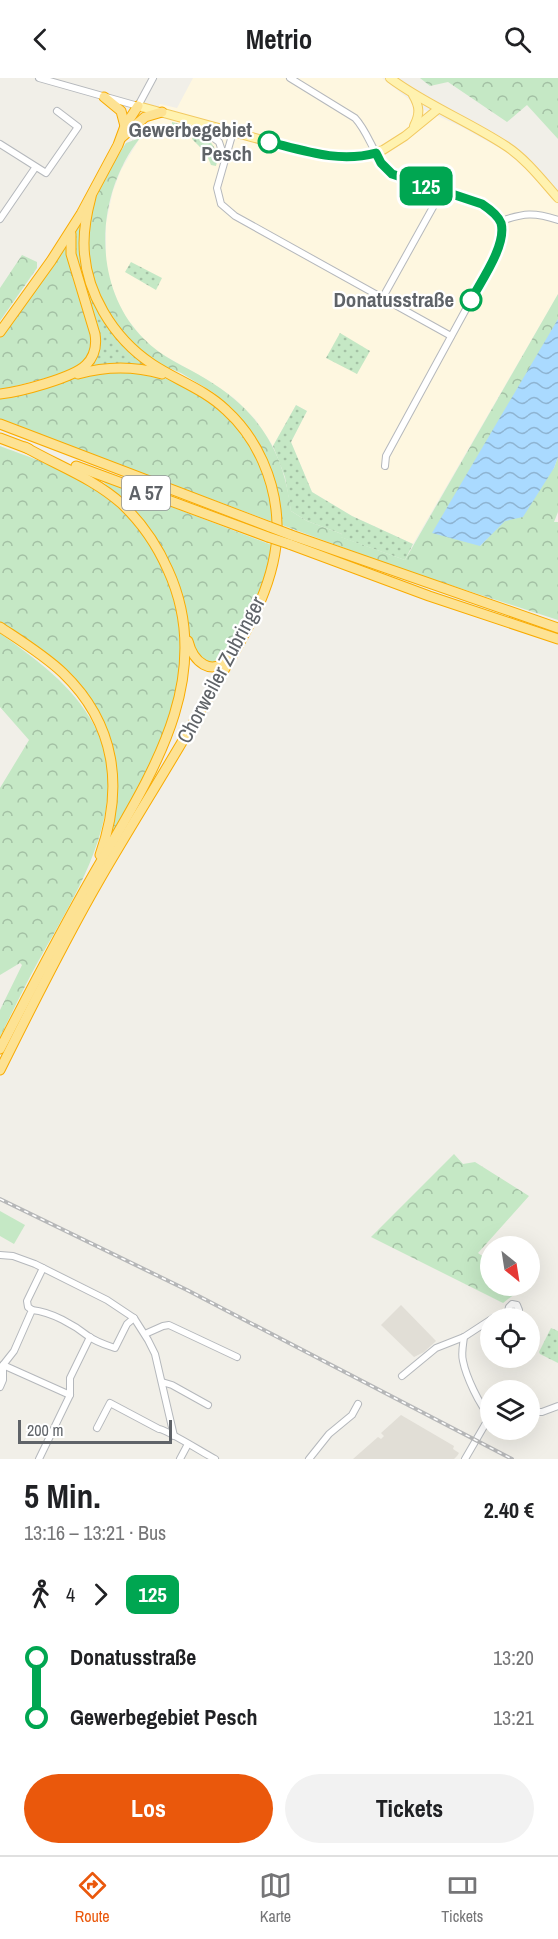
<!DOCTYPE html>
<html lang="de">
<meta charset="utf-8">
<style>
:root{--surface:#fff;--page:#f2f2f2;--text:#202124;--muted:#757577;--line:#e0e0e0;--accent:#ea580c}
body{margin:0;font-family:"Archivo Narrow",sans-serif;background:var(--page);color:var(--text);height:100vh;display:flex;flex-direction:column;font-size:22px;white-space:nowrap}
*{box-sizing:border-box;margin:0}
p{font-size:20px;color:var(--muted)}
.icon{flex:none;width:33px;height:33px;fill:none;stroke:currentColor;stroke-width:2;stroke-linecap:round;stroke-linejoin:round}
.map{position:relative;height:1381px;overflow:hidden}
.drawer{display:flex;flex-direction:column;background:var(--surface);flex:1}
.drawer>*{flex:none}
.badge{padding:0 12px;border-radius:9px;font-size:21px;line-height:39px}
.needle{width:39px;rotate:150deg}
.buttons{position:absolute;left:480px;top:1158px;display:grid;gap:12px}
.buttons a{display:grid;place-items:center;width:60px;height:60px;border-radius:50%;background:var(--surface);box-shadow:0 6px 24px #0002;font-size:30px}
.scale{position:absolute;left:18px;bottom:15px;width:154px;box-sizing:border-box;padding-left:6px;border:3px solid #5f6368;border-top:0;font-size:16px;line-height:21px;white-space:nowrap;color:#5f6368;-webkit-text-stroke:4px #fff;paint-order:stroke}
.map>.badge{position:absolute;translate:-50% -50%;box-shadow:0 0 0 3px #fff}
.legs{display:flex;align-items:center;gap:9px;height:66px;padding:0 24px;font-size:20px}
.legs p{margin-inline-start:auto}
.headline{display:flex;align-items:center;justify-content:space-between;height:102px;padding:0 24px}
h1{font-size:33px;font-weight:700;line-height:45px}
.button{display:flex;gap:12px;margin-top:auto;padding:12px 24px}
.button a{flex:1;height:69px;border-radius:36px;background:var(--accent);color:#fff;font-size:24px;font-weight:700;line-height:69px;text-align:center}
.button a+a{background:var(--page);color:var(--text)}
ul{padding:0 24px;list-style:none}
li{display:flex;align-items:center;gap:21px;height:60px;font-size:22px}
li i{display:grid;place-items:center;width:9px;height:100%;margin:0 8px;background:currentColor}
li i::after{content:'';width:15px;height:15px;margin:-8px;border:4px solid;border-radius:50%;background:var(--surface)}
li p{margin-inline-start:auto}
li:first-child i{background:linear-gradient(#0000 50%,currentColor 0)}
li:last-child i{background:linear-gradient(currentColor 50%,#0000 0)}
header{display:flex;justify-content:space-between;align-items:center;height:78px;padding:0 24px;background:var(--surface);font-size:27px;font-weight:700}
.tab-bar{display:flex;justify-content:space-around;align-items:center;height:84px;border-top:2px solid var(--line);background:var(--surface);font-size:16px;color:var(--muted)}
.tab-bar a{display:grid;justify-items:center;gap:3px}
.tab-bar .active{color:var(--accent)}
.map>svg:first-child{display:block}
.commercial{fill:#fef7e0}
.education{fill:#e1ded6}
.grass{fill:url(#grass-dots)}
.forest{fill:url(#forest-crowns)}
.pitch{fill:#c5e8c5}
.water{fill:url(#water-waves)}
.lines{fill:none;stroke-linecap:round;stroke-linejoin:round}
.minor-casing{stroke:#b5b8bc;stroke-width:8}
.major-casing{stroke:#f2c960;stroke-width:10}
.highway-casing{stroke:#f9ab00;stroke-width:11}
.minor{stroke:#fff;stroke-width:6}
.major{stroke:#fff2af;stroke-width:8}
.highway{stroke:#fde293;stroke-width:9}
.rail-casing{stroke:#b6b7b8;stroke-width:4}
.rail{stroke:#fff;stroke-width:1.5;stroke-dasharray:4.5;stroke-linecap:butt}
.highway-bridge-casing{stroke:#f9ab00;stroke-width:11;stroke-linecap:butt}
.highway-bridge{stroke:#fde293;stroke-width:9}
.line-1-casing{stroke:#fff;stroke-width:14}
.line-1{stroke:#00a651;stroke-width:9}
.stop-1-dot{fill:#fff;stroke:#00a651;stroke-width:3}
.labels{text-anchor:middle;stroke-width:4.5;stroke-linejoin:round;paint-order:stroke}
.shield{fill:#fff;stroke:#8f9295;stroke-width:1.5}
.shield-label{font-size:20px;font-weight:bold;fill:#5f6368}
.stop-label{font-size:21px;font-weight:bold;fill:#5f6368;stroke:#fff;text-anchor:end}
.street-label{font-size:21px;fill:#5f6368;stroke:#fff}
</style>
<header><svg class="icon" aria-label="back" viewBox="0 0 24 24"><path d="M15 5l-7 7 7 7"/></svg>Metrio<svg class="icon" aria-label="search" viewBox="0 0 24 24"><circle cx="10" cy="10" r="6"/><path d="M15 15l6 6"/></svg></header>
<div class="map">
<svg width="558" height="1381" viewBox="0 0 558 1381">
<defs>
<pattern id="grass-dots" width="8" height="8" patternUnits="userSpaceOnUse" patternTransform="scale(1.5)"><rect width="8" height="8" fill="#c5e8c5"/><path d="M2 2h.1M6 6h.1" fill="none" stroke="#a3c0a4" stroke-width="1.8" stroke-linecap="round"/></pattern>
<pattern id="forest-crowns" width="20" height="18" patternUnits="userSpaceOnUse" patternTransform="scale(1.5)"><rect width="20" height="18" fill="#c5e8c5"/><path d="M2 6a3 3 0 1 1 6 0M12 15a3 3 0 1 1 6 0" fill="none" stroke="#a3c0a4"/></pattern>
<pattern id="water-waves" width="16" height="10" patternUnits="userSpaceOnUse" patternTransform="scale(1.5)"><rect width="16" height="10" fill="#aadaff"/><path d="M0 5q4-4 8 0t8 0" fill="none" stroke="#8eb4d2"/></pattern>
</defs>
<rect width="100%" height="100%" fill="#f1efe8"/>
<!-- commercial -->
<path class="commercial" d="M193,0H382L420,30L460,48L505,73L523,88L558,126V216L413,466L352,438L312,414L291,364L307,333L296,327L273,368L256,342L234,320L206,301L158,274L145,263L125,238L118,224L107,195L106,181V145L113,113L121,92L160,26L177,30Z"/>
<!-- education -->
<g class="education">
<path d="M401,1227L436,1263L424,1274L414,1279L381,1247Z"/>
<path d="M401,1337L454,1368L453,1371L459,1375L457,1378L454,1381H353L378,1359L381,1361L384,1358L381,1355Z"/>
</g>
<!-- grass -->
<g class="grass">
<path d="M172,44C193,49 224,64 216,88L211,87L206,75L192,61L193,59L182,49L172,47Z"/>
<path d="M85,135L82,167L154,290L88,289L73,175L74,154Z"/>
<path d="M131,184L162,200L156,212L125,194Z"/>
<path d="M340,255L370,273L357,296L326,280Z"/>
<path d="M296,327L307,333L291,364L312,414L352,438L413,466L405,482L340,459L342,456L307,443L291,433L285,399L273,368Z"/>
<path d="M551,1250L558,1253V1285L540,1276L539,1274Z"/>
</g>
<!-- forest -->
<g class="forest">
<path d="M420,0H558V61L527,27L507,44L448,4L430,8Z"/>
<path d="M140,60C95,117 91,208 144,261C161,279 185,288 206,301C258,332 284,373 291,433L307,443L342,456L341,459L405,482L558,216V241L480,468L554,390L558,379V434L554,444H558V542L401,491L282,447L278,414L270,388L257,361L245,345L214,315L181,295L148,281L111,242L92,202L86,160L95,121L105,98L126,65Z"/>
<path d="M67,165L94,261L87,283L65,295L0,312V260Z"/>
<path d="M22,177L37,184V190L0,243V210Z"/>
<path d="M127,293C139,295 151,297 163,300C211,312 252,356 266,403C270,416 271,430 273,444L0,343V320L77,299L97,295Z"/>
<path d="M0,368C34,381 70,392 99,414C133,438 158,472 171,512C200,607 154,684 107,764L116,706L88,619L0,545Z"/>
<path d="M101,402L272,467C266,500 246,564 218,585L202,584L191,565L180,511L163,472L136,433Z"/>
<path d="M0,555C35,581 73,607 94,647C135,725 77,814 39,882C25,907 13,933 0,959V932L22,887L20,885L0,897V710L29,662L0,629Z"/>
<path d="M454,1076L463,1086L475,1084L529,1118L478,1175L490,1183V1208H525L503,1225L371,1159Z"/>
</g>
<!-- pitch -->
<path class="pitch" d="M0,1133L25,1147L14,1166L0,1158Z"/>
<!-- water -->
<path class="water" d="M558,241V379L554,390L523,439L505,443L480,468L432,455Z"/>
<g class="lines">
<defs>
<g id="minor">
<path d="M39,0L138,28L153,0"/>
<path d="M290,0L355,40C370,56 374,81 392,96L482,125L501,143"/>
<path d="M192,44L219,64L224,79"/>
<path d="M233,54L217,110L221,126L235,138L451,258"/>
<path d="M0,66L46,95L78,49L57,33"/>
<path d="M0,141L35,90"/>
<path d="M501,143C524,135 534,134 558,142"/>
<path d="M383,219L442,113"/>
<path d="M385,388L386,378L496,176L502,155L501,143"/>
<path d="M0,1177L13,1178L35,1186L107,1222L134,1240L148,1262L155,1276L174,1358"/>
<path d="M32,1232C52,1234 74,1247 88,1258C96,1264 106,1267 115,1270L127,1246L134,1240"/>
<path d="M493,1240L508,1233L509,1229L512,1226L517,1227L519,1232L515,1237H510L508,1233"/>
<path d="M145,1256L163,1248L169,1247L237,1279"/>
<path d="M464,1259C463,1267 461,1276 463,1283C466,1298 479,1327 490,1338"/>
<path d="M3,1287L70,1317"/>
<path d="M402,1298L436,1270L464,1259L490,1242"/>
<path d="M162,1304L172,1307L208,1327"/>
<path d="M0,1309L3,1302V1287L14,1273L32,1232L28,1229L27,1223L43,1190"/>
<path d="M530,1334H542L558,1328"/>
<path d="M97,1350L110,1325L159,1351C166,1351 205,1376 215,1381"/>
<path d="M39,1381L70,1317V1300L90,1259"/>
<path d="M180,1381L188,1366"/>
<path d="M309,1381L329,1356L352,1337L358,1326"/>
<path d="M465,1381L490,1338"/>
</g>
<g id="major">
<path d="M390,0C426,27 468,43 506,68C526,81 542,102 558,120"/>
<path d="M413,17C420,29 420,36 414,48"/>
<path d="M138,28L310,75L351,80L383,72L405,58L438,31"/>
</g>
<g id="highway">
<path d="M104,19L121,33L125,48"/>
<path d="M122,59L145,39L162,34"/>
<path d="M0,254L51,183L81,136L118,67L125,48L138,28"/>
<path d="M78,296C106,288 135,288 162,296"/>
<path d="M0,316C19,314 73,300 86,287C95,278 97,268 95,256L71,176V156"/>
<path d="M0,346L270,449"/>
<path d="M0,360L29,371"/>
<path d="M76,388L268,459"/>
<path d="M291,457L558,550"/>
<path d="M289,466L429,518L558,561"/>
<path d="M0,549C21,563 44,577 63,595C116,646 124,710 100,777"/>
<path d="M188,563C193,583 211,600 229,580"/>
<path d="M0,971C30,913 60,855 92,799C145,706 219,603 168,492C157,467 142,445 122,426C93,400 58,388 25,369"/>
<path d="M0,992C32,928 64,863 100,801C136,739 175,678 210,616C240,564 279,507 277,446C276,403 257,360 226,332C204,311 176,302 152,286C113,260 84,213 84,165C84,150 87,134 91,119"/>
</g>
</defs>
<!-- minor casing -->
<use href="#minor" class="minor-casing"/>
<!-- major casing -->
<use href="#major" class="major-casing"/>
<!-- highway casing -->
<use href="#highway" class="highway-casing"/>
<!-- minor -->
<use href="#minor" class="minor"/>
<!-- major -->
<use href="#major" class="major"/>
<!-- highway -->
<use href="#highway" class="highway"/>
<defs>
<path id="rail" d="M0,1121L187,1212L512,1381"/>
</defs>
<!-- rail casing -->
<use href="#rail" class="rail-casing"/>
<!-- rail -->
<use href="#rail" class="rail"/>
<defs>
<g id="highway-bridge">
<path d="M270,449L291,457"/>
<path d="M268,459L289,466"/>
</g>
</defs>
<!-- highway-bridge casing -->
<use href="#highway-bridge" class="highway-bridge-casing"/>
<!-- highway-bridge -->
<use href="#highway-bridge" class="highway-bridge"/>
</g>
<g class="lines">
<defs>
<path id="line-1" d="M269,64C305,73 339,85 376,75L381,85L392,96L482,126C488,130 498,137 501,145C507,167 481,203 471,222"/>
</defs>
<!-- line-1 casing -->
<use href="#line-1" class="line-1-casing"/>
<!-- line-1 -->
<use href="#line-1" class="line-1"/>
</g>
<!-- markers -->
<g class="stop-1-dot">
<circle cx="269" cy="64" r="10"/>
<circle cx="471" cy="222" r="10"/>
</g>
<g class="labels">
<!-- shield labels -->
<rect class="shield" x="122" y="398" width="48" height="34" rx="4.5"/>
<g class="shield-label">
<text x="146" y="422">A 57</text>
</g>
<!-- stop labels -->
<g class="stop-label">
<text x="252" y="59">Gewerbegebiet<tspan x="252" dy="24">Pesch</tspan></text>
<text x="454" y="229">Donatusstraße</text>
</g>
<!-- street labels -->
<g class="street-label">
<text transform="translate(221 592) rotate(-62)" y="7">Chorweiler Zubringer</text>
</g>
</g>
</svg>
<div class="buttons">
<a><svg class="needle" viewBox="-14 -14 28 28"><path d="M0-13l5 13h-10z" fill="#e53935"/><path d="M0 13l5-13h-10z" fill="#757577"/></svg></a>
<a><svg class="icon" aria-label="locate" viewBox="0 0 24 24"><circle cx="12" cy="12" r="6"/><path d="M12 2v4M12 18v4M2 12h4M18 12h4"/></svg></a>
<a><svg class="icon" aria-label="layers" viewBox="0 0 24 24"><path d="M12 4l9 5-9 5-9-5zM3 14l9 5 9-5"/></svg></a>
</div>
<div class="scale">200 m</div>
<b class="badge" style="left:426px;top:108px;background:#00a651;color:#fff">125</b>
</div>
<section class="drawer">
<div class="headline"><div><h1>5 Min.</h1><p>13:16 – 13:21 · Bus</p></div><b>2.40 €</b></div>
<div class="legs"><svg class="icon" aria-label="walk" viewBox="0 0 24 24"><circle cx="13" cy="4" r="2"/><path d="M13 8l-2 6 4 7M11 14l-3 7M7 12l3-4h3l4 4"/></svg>4<svg class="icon" aria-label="forward" viewBox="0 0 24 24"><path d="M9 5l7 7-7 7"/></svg><b class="badge" style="background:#00a651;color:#fff">125</b></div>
<ul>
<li><i style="color:#00a651"></i><b>Donatusstraße</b><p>13:20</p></li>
<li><i style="color:#00a651"></i><b>Gewerbegebiet Pesch</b><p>13:21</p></li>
</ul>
<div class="button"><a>Los</a><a>Tickets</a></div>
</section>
<nav class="tab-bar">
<a class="active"><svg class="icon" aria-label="directions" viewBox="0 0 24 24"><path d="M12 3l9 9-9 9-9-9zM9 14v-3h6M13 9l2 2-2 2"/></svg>Route</a>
<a><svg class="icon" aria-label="map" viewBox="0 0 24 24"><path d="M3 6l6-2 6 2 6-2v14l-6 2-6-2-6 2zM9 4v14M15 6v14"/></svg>Karte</a>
<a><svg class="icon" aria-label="tickets" viewBox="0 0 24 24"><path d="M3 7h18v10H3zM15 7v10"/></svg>Tickets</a>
</nav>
